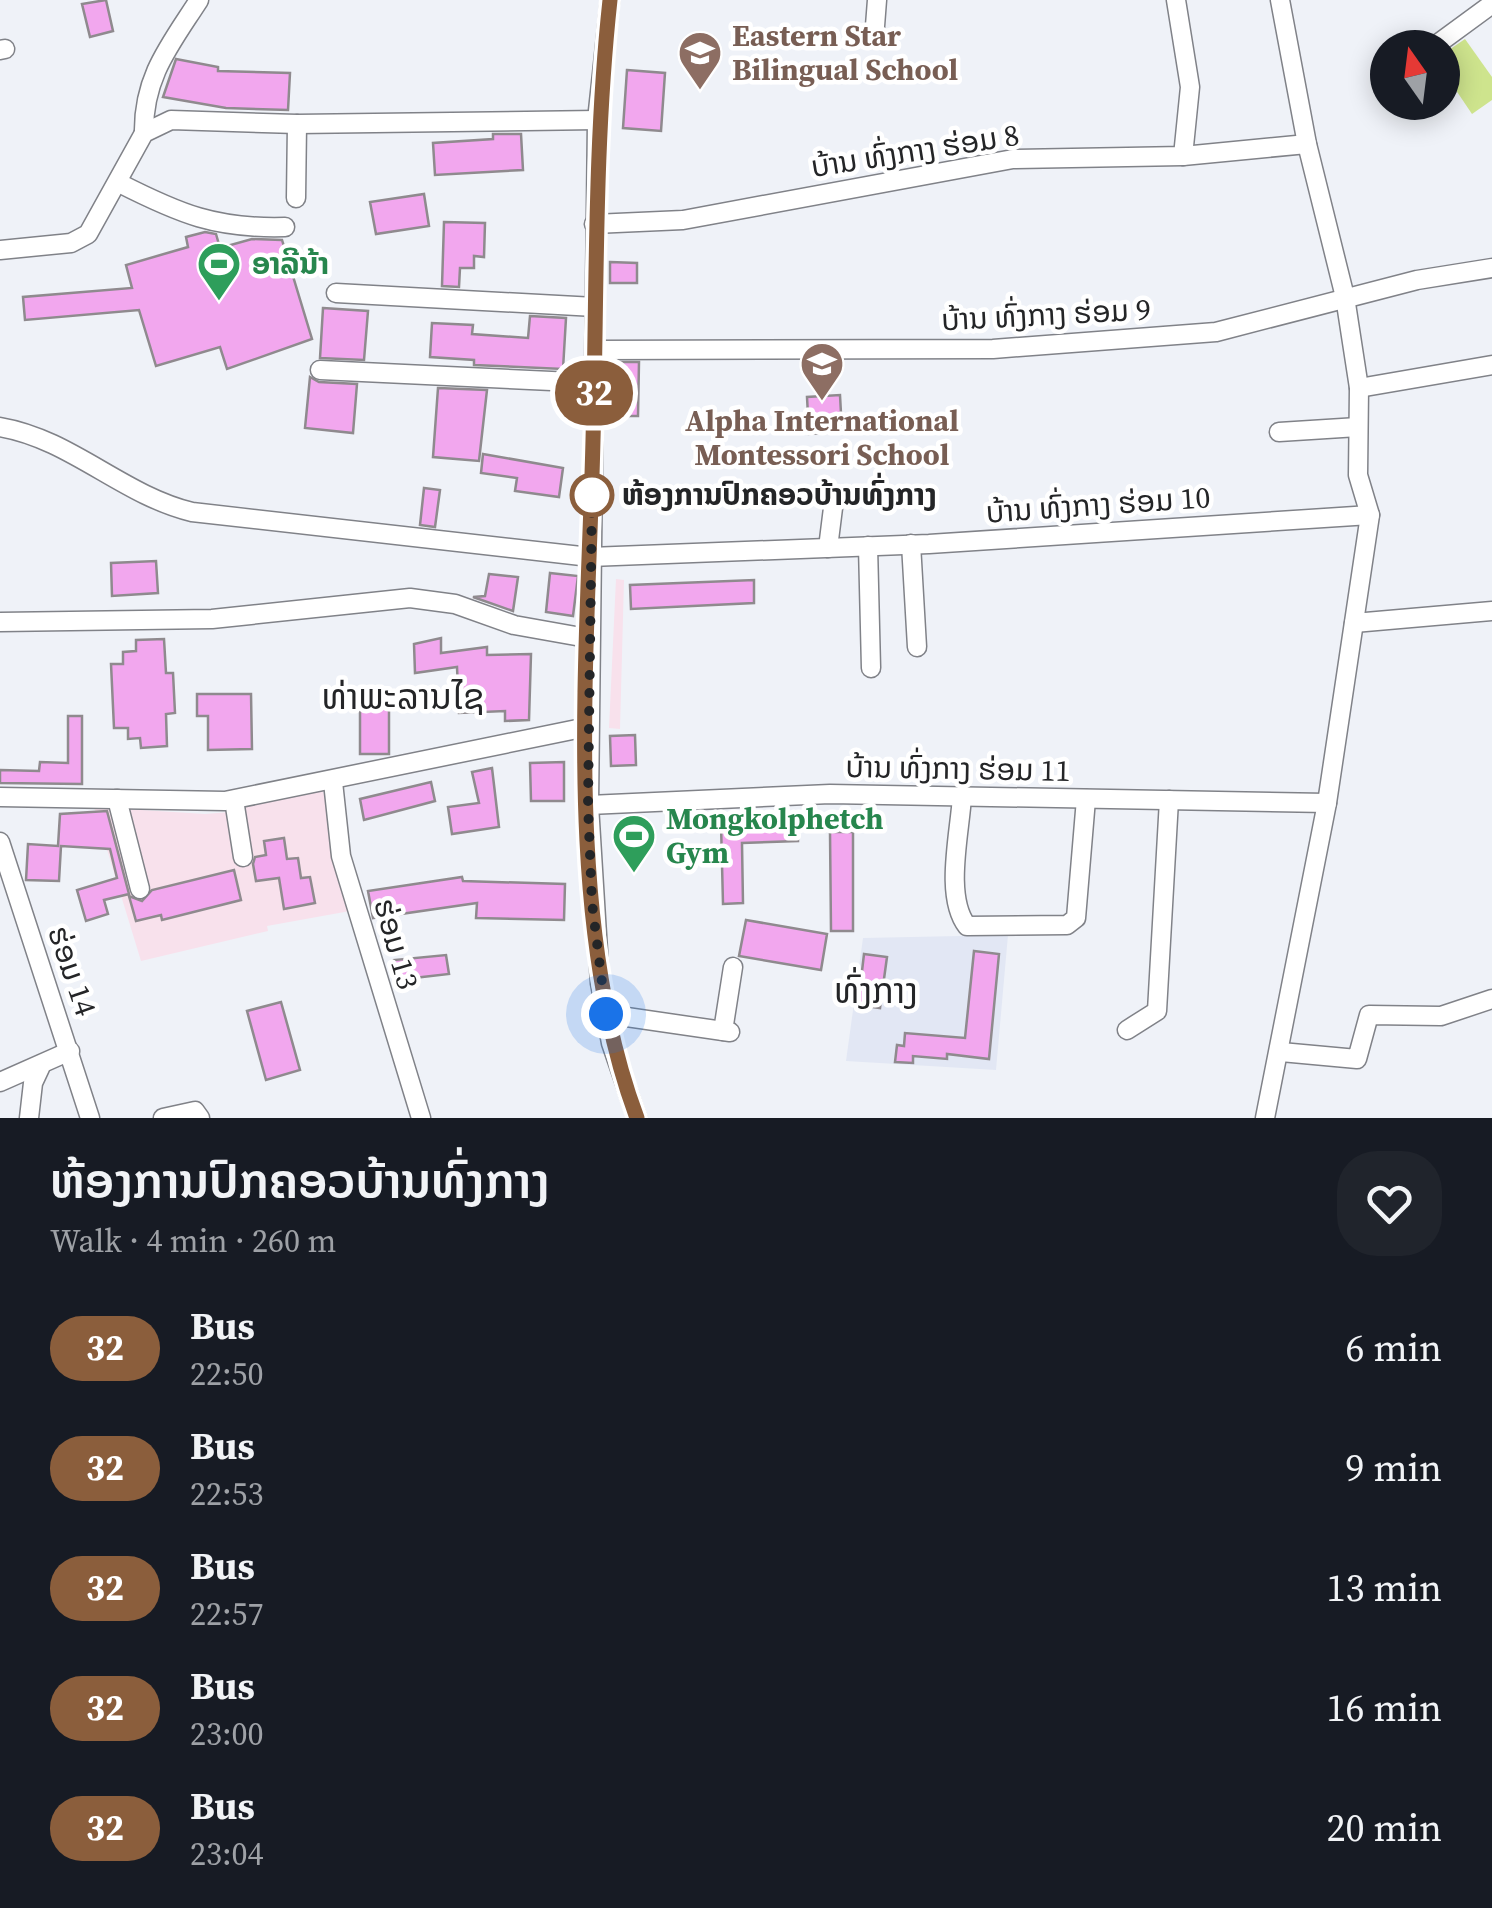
<!DOCTYPE html>
<meta charset="utf-8">
<style>
:root{--surface:#171b24;--page:#20242c;--text:#f1f3f6;--muted:#9ea1a6}
body{margin:0;font-family:"Source Serif 4","Noto Sans Lao",serif;background:var(--page);color:var(--text);height:100vh;display:flex;flex-direction:column;font-size:38px;white-space:nowrap}
*{box-sizing:border-box;margin:0}
p{font-size:32px;color:var(--muted)}
.icon{flex:none;width:55px;height:55px;fill:none;stroke:currentColor;stroke-width:2;stroke-linecap:round;stroke-linejoin:round}
.map{position:relative;height:1118px;overflow:hidden}
.sheet{display:flex;flex-direction:column;background:var(--surface);flex:1}
.sheet>*{flex:none}
.badge{padding:0 20px;border-radius:32px;font-size:35px;line-height:65px}
.needle{width:65px;rotate:346deg}
.tools{position:absolute;left:1370px;top:30px;display:grid;gap:20px}
.tools a{display:grid;place-items:center;width:90px;height:90px;border-radius:50%;background:var(--surface);box-shadow:0 5px 25px #0003;font-size:50px}
.you{position:absolute;width:50px;height:50px;margin:-25px;border:8px solid #fff;border-radius:50%;background:#1a73e8;box-shadow:0 0 0 15px #1a73e833}
.map>.badge{position:absolute;translate:-50% -50%;box-shadow:0 0 0 5px #fff}
.round{display:grid;place-items:center;flex:none;width:105px;height:105px;border-radius:40px;background:var(--page)}
.headline{display:flex;align-items:center;justify-content:space-between;height:170px;padding:0 50px}
h1{font-size:48px;font-weight:600;line-height:75px}
ul{padding:0;list-style:none}
li{display:flex;align-items:center;gap:30px;height:120px;padding:0 50px}
li div{flex:1}
li b{display:block;font-size:38px}
li em{font-style:normal}
li .badge{min-width:110px;font-weight:700;text-align:center}
.map>svg:first-child{display:block}
.commercial{fill:#f8e1ec}
.built{fill:#e2e7f4}
.green{fill:#cee48d}
.building{fill:#f2a7ee;stroke:#8f8a8e;stroke-width:2.5}
.lines{fill:none;stroke-linecap:round;stroke-linejoin:round}
.minor-casing{stroke:#808288;stroke-width:21}
.minor{stroke:#fff;stroke-width:18}
.line-casing{stroke:#fff;stroke-width:22}
.line{stroke:#8b5e3c;stroke-width:15}
.walk{stroke:#242527;stroke-width:10;stroke-dasharray:0 18}
.stop-dot{fill:#fff;stroke:#8b5e3c;stroke-width:5}
.labels{text-anchor:middle;stroke-width:9;stroke-linejoin:round;paint-order:stroke}
.education-label{font-size:30px;font-weight:bold;fill:#785e54;stroke:#fff;text-anchor:start}
.street-label{font-size:30px;fill:#242527;stroke:#fff}
.leisure-label{font-size:30px;font-weight:bold;fill:#27864d;stroke:#fff;text-anchor:start}
.stop-label{font-size:30px;font-weight:bold;fill:#242527;stroke:#fff;text-anchor:start}
.quarter-label{font-size:35px;fill:#242527;stroke:#fff}
</style>
<div class="map">
<svg width="1492" height="1118" viewBox="0 0 1492 1118">
<rect width="100%" height="100%" fill="#eff2f8"/>
<!-- commercial -->
<g class="commercial">
<path d="M616,579L624,580L620,729L609,728Z"/>
<path d="M323,791L350,911L267,926L268,931L141,961L94,807L205,814L230,812V803Z"/>
</g>
<!-- built -->
<path class="built" d="M1008,935L996,1070L846,1061L863,938Z"/>
<!-- green -->
<path class="green" d="M1465,39L1492,77V100L1472,114L1443,71V54Z"/>
<!-- building -->
<g class="building">
<path d="M106,0L113,31L90,37L82,4Z"/>
<path d="M176,59L218,67V71L290,73L288,110L226,108L163,97Z"/>
<path d="M627,70L665,73L661,131L623,128Z"/>
<path d="M493,134H521L523,170L435,175L433,143L493,139Z"/>
<path d="M424,194L429,226L376,234L370,202Z"/>
<path d="M444,222L485,223L484,257L474,256V268H460L459,287L442,286Z"/>
<path d="M205,232L216,234L220,248L252,239L282,240L312,339L227,369L220,347L156,366L139,310L25,320L23,297L132,288L126,265L188,247L186,237Z"/>
<path d="M610,262L637,263V283H610Z"/>
<path d="M323,308L368,311L364,360L320,358Z"/>
<path d="M530,316L566,318L563,369L474,365V360L430,357L432,323L473,325L472,334L528,338Z"/>
<path d="M613,362H639L638,416H613Z"/>
<path d="M310,377L319,382L357,384L353,433L305,428Z"/>
<path d="M438,388L487,390L479,461L433,457Z"/>
<path d="M840,395L842,432L809,434L807,397Z"/>
<path d="M483,454L563,468L559,497L515,491L517,478L481,473Z"/>
<path d="M424,488L440,490L435,527L420,525Z"/>
<path d="M156,561L158,593L112,596L111,563Z"/>
<path d="M550,573L578,576L573,616L546,612Z"/>
<path d="M489,574L518,577L513,611L473,597L485,596Z"/>
<path d="M754,580V603L631,609L630,585Z"/>
<path d="M441,638V653L487,647V655L531,654L529,720L505,721V711L459,713L457,667L415,673L414,644Z"/>
<path d="M164,639L166,673H173L175,713L166,714L167,746L141,748L140,738L128,739V728H114L111,664H123V652L136,651V640Z"/>
<path d="M197,694H251L252,749L208,750V716H197Z"/>
<path d="M389,706V754H360V709Z"/>
<path d="M68,716H82V784L0,783V770L39,771L40,762L68,763Z"/>
<path d="M635,735L636,765L611,766L610,736Z"/>
<path d="M564,762V801H531L530,763Z"/>
<path d="M492,768L499,827L452,834L448,807L479,803L472,772Z"/>
<path d="M431,782L435,801L364,820L360,799Z"/>
<path d="M107,811L129,894L104,900L108,914L86,921L77,890L117,878L110,849L61,846L59,881L26,880L28,844L58,846L60,814Z"/>
<path d="M798,822V841L742,843L743,903L723,904L721,824Z"/>
<path d="M830,832H853V931H831Z"/>
<path d="M284,838L287,859L298,858L301,878L310,877L315,903L284,909L279,878L256,881L253,864L255,857L266,855L264,841Z"/>
<path d="M234,870L241,900L162,920L161,915L136,921L129,896L142,901L152,890Z"/>
<path d="M462,877L463,881L565,884L564,920L476,918L477,903L373,918L368,891Z"/>
<path d="M746,920L827,934L821,970L739,956Z"/>
<path d="M974,951L999,954L989,1059L947,1054V1059L913,1056V1063L895,1062L897,1045L904,1046L905,1033L965,1038Z"/>
<path d="M864,954L887,957L880,1008L858,1005Z"/>
<path d="M446,955L449,974L396,980L394,960Z"/>
<path d="M281,1002L300,1070L266,1080L247,1011Z"/>
</g>
<g class="lines">
<defs>
<g id="minor">
<path d="M610,0L597,120L589,805L600,983L611,1043L637,1118"/>
<path d="M1176,0L1190,87L1183,156"/>
<path d="M874,39L877,0"/>
<path d="M1432,48L1492,4"/>
<path d="M0,50L5,49"/>
<path d="M144,133C143,77 170,45 199,0"/>
<path d="M119,183C180,214 216,229 285,227"/>
<path d="M296,198L297,124"/>
<path d="M594,224L683,220L1013,159L1183,156L1307,144"/>
<path d="M0,250L71,243L88,234L144,133L171,120L297,124L597,120"/>
<path d="M336,293L595,307"/>
<path d="M595,350L993,349L1216,332L1417,280L1492,268"/>
<path d="M320,370L595,383"/>
<path d="M1359,388L1492,365"/>
<path d="M0,427C71,439 122,495 192,512L590,557L929,544L1370,515"/>
<path d="M1279,432L1358,427"/>
<path d="M911,544L917,647"/>
<path d="M868,546L871,668"/>
<path d="M828,548L833,508"/>
<path d="M0,622L212,619L410,598L455,604L514,625L587,638"/>
<path d="M1354,623L1492,611"/>
<path d="M333,782L341,856L421,1118"/>
<path d="M962,796C960,833 944,896 967,926L1067,925L1076,918L1086,799"/>
<path d="M0,797L225,801L587,727"/>
<path d="M117,799L140,889"/>
<path d="M234,800L243,857"/>
<path d="M589,805L830,794L1327,803"/>
<path d="M0,842L90,1118"/>
<path d="M606,1014L730,1032"/>
<path d="M1127,1030L1157,1011L1169,800"/>
<path d="M723,1031L733,967"/>
<path d="M1281,1052L1357,1059L1369,1015L1441,1016L1492,999"/>
<path d="M0,1082L70,1051"/>
<path d="M29,1118L33,1083L40,1068"/>
<path d="M163,1118L195,1111L200,1118"/>
<path d="M1265,1118L1327,803L1370,515L1358,475L1359,388L1345,297L1307,144L1280,0"/>
</g>
</defs>
<!-- minor casing -->
<use href="#minor" class="minor-casing"/>
<!-- minor -->
<use href="#minor" class="minor"/>
</g>
<g class="lines">
<defs>
<path id="line" d="M610,0C594,147 597,292 593,440C588,652 562,918 637,1118"/>
</defs>
<!-- line casing -->
<use href="#line" class="line-casing"/>
<!-- line -->
<use href="#line" class="line"/>
<!-- walk -->
<path class="walk" d="M592,495L588,805L592,903L606,1014"/>
</g>
<!-- icons -->
<defs>
<symbol id="school-pin" viewBox="-11 -11 22 30"><path d="M0 17L-7.5 6A9.5 9.5 0 1 1 7.5 6Z" fill="#8d6e63" stroke="#fff"/><path d="M0-5L7-2L0 1L-7-2ZM-4 1L0 2.5L4 1V4Q0 6-4 4Z" fill="#fff"/></symbol>
<symbol id="stadium-pin" viewBox="-11 -11 22 30"><path d="M0 17L-7.5 6A9.5 9.5 0 1 1 7.5 6Z" fill="#2e9e5b" stroke="#fff"/><path d="M0-5a6.5 5 0 1 0 0 10a6.5 5 0 1 0 0-10ZM-3.5-1.8h7v3.6h-7Z" fill="#fff"/></symbol>
</defs>
<g fill-rule="evenodd">
<use href="#school-pin" x="675" y="28" width="50" height="68"/>
<use href="#stadium-pin" x="194" y="239" width="50" height="68"/>
<use href="#school-pin" x="797" y="339" width="50" height="68"/>
<use href="#stadium-pin" x="609" y="811" width="50" height="68"/>
</g>
<!-- markers -->
<circle class="stop-dot" cx="592" cy="495" r="20"/>
<g class="labels">
<!-- education labels -->
<g class="education-label">
<text x="732" y="46">Eastern Star<tspan x="732" dy="34">Bilingual School</tspan></text>
<text x="822" y="431" text-anchor="middle">Alpha International<tspan x="822" dy="34">Montessori School</tspan></text>
</g>
<!-- street labels -->
<g class="street-label">
<text transform="translate(915 151) rotate(-9)" y="10">ບ້ານ ທົ່ງກາງ ຮ່ອມ 8</text>
<text transform="translate(1046 315) rotate(-3)" y="10">ບ້ານ ທົ່ງກາງ ຮ່ອມ 9</text>
<text transform="translate(1098 505) rotate(-4)" y="10">ບ້ານ ທົ່ງກາງ ຮ່ອມ 10</text>
<text transform="translate(958 769) rotate(1)" y="10">ບ້ານ ທົ່ງກາງ ຮ່ອມ 11</text>
<text transform="translate(396 944) rotate(74)" y="10">ຮ່ອມ 13</text>
<text transform="translate(72 971) rotate(71)" y="10">ຮ່ອມ 14</text>
</g>
<!-- leisure labels -->
<g class="leisure-label">
<text x="252" y="274">ອາລີນ້າ</text>
<text x="666" y="829">Mongkolphetch<tspan x="666" dy="34">Gym</tspan></text>
</g>
<!-- stop labels -->
<g class="stop-label">
<text x="622" y="505">ຫ້ອງການປົກຄອວບ້ານທົ່ງກາງ</text>
</g>
<!-- quarter labels -->
<g class="quarter-label">
<text x="403" y="709">ທ່າພະລານໄຊ</text>
<text x="876" y="1003">ທົ່ງກາງ</text>
</g>
</g>
</svg>
<div class="tools">
<a><svg class="needle" viewBox="-14 -14 28 28"><path d="M0-13l5 13h-10z" fill="#e53935"/><path d="M0 13l5-13h-10z" fill="#9ea1a6"/></svg></a>
</div>
<div class="you" style="left:606px;top:1014px"></div>
<b class="badge" style="left:594px;top:393px;background:#8b5e3c;color:#fff">32</b>
</div>
<section class="sheet">
<div class="headline"><div><h1>ຫ້ອງການປົກຄອວບ້ານທົ່ງກາງ</h1><p>Walk · 4 min · 260 m</p></div><a class="round"><svg class="icon" aria-label="heart" viewBox="0 0 24 24"><path d="M12 20l-8-8c-3-5 5-10 8-4 3-6 11-1 8 4z"/></svg></a></div>
<ul>
<li><span class="badge" style="background:#8b5e3c;color:#fff">32</span><div><b>Bus</b><p>22:50</p></div><em>6 min</em></li>
<li><span class="badge" style="background:#8b5e3c;color:#fff">32</span><div><b>Bus</b><p>22:53</p></div><em>9 min</em></li>
<li><span class="badge" style="background:#8b5e3c;color:#fff">32</span><div><b>Bus</b><p>22:57</p></div><em>13 min</em></li>
<li><span class="badge" style="background:#8b5e3c;color:#fff">32</span><div><b>Bus</b><p>23:00</p></div><em>16 min</em></li>
<li><span class="badge" style="background:#8b5e3c;color:#fff">32</span><div><b>Bus</b><p>23:04</p></div><em>20 min</em></li>
</ul>
</section>
